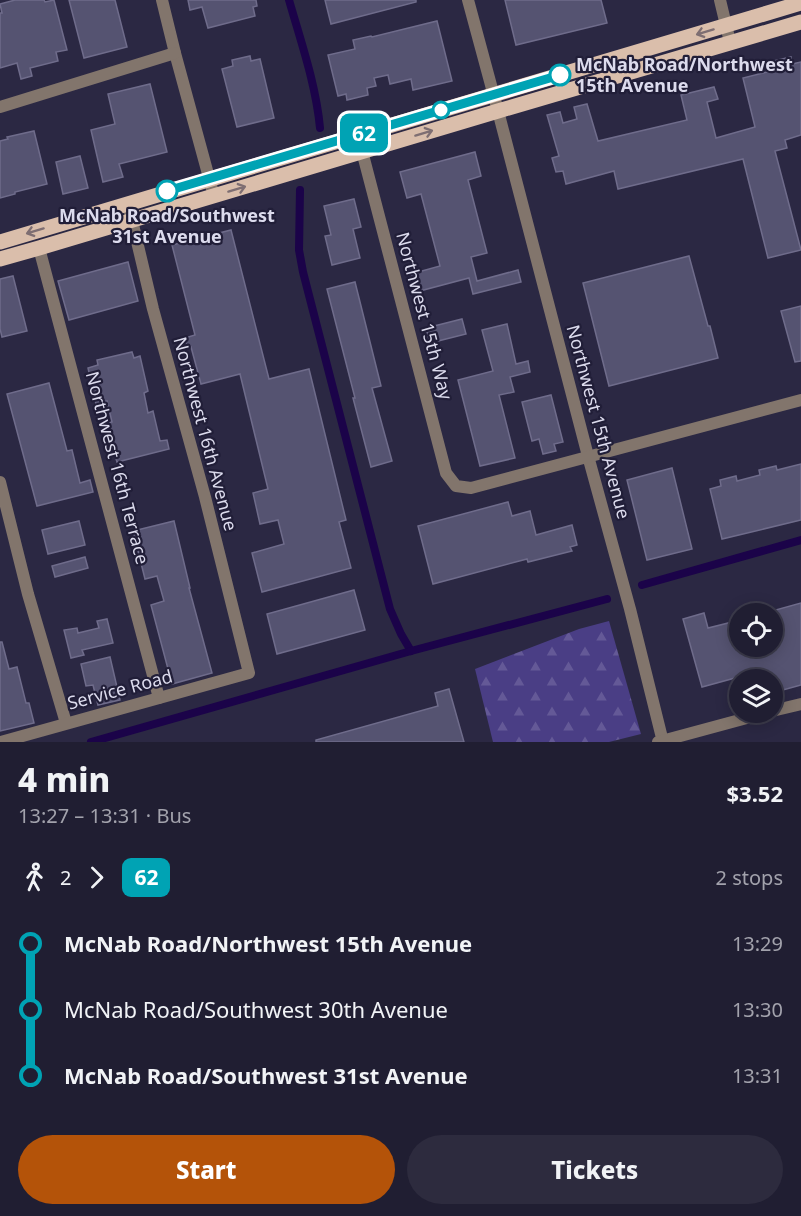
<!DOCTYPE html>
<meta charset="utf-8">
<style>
:root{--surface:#201e32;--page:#2d2b3e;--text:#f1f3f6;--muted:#a2a2ac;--line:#3d3c4d;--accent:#b45309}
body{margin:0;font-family:"Noto Sans",sans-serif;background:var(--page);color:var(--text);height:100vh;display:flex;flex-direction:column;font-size:22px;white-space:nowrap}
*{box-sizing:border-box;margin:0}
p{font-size:20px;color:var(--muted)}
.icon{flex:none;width:33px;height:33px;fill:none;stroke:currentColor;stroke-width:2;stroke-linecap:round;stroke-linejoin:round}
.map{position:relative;height:742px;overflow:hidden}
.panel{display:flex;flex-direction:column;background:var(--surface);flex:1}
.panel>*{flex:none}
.badge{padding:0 12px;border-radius:9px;font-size:21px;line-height:39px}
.fabs{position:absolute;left:729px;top:603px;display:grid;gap:12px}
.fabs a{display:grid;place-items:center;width:54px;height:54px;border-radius:50%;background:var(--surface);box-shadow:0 3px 15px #0003,0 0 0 2px var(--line);font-size:30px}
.map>.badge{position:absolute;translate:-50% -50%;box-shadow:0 0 0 3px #fff}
.legs{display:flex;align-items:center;gap:9px;height:66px;padding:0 18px;font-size:20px}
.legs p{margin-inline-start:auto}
.headline{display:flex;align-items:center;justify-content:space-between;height:102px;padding:0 18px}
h1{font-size:33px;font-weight:800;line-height:45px}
.button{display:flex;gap:12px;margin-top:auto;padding:12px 18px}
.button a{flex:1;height:69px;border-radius:36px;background:var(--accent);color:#fff;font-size:24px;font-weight:800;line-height:69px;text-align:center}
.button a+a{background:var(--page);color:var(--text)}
ul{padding:0 18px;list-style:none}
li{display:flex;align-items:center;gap:21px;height:66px;font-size:22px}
li i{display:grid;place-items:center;width:9px;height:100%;margin:0 8px;background:currentColor}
li i::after{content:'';width:15px;height:15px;margin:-8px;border:4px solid;border-radius:50%;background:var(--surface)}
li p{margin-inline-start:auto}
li:first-child i{background:linear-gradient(#0000 50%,currentColor 0)}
li:last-child i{background:linear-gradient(currentColor 50%,#0000 0)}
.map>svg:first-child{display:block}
.forest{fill:url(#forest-firs)}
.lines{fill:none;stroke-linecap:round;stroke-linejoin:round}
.canal{stroke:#1b0349;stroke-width:8}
.building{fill:#555371;stroke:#6f6c8b;stroke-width:1.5}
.minor{stroke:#82756c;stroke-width:12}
.major{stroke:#dabeab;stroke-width:15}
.oneway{stroke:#7e6e72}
.line-1-casing{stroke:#fff;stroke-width:14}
.line-1{stroke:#00a3b4;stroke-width:9}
.stop-1-dot{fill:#fff;stroke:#00a3b4;stroke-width:3}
.labels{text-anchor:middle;stroke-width:4.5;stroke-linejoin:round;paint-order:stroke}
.stop-label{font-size:18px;font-weight:bold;fill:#dcdbed;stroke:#211e38;text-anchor:start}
.street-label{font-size:18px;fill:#dcdbed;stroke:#211e38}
</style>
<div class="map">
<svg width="801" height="742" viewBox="0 0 801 742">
<defs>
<pattern id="forest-firs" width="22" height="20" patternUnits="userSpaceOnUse" patternTransform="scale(1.5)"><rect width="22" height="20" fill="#4a3e85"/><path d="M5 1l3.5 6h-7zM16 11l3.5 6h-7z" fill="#645997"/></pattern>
</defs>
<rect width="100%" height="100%" fill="#2b2843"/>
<!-- forest -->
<path class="forest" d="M609,621L641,734L609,742H493L475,669L579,629Z"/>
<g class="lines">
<!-- canal -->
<g class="canal">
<path d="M289,0C301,42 316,85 320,128"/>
<path d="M300,190L299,250L303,272L390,609L401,634L411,651"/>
<path d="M642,585L801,540"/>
<path d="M91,742L411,651L607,599"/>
</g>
</g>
<!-- building -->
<g class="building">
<path d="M15,0H44L45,2L54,0L67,50L56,52L58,61L30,68L32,76L21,79L17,63L0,68V13H2L0,4Z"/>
<path d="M69,0H115L127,47L84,58Z"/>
<path d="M188,0H256L257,6L253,7L255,16L208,28L202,7L190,10Z"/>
<path d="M325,0H416V2L331,24Z"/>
<path d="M505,0H601L607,23L516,45Z"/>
<path d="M437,21L452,81L413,90L411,79L390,84L388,75L374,78L376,86L367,88L368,95L347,100L346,94L338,96L328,55L355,49L353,40L371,36L372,37Z"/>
<path d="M250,56L251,61L260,59L274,118L237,127L222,69L233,66L232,60Z"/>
<path d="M791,57L792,64L801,62V135L785,140L787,148L775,151L801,250L768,258L743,159L618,189L614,171L566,184L563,171L556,172L552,158L559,156L547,115L560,112L563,123L577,119L574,107L587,104L598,141L687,120L681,95L714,87L718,99L707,102L716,138L755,127L743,78L771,71L769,62Z"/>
<path d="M150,84L167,152L119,164L123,177L103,182L91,130L115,124L108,94Z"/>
<path d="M34,131L47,184L15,192V194L0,198V141L8,139L7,137Z"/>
<path d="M475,152L481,176L468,180L487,253L471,257L477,281L518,270L521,282L473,294L469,278L416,292L411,274L440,266L421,194L407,198L400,172Z"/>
<path d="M80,156L88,188L63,194L56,162Z"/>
<path d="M354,199L361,227L353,229L360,258L332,265L325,236L331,235L324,206Z"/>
<path d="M231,230L269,379L309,369L346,520L339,522L351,568L262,592L252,553L284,544L278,520L260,524L253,493L268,489L240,374L201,384L191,347L187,348L185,338L195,335L172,245Z"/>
<path d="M689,256L708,326H710L718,358L609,386L583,283Z"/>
<path d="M128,262L138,301L69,320L58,281Z"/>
<path d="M13,276L27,331L2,337L0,329V279Z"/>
<path d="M355,282L381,386L372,388L392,461L371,467L353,398H355L327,289Z"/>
<path d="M801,306V361L795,362L781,311Z"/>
<path d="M462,319L466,334L430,343L426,328Z"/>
<path d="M507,324L516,364L528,361L530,372L510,377L514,392L499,395L515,458L480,466L458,380L493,371L482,330Z"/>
<path d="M132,352L134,358L140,356L148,391L144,393L148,413L153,411L160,441L167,440L169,449L117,462L115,455L111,456L103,424L112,422L107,401L96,404L88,368L98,365L97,360Z"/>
<path d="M49,383L67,451L72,450L80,483L90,480L93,492L37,506L7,394Z"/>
<path d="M551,395L563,442L554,444L556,451L543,454L539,439L532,441L522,402Z"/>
<path d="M801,464V520L722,539L710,489L721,486L720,480L736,476L737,481L760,475L759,470L776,466L777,470Z"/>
<path d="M672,468L692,549L647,560L627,480Z"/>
<path d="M508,502L512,516L530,511L536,535L572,525L577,545L570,547L572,551L528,562L527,559L433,584L418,526Z"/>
<path d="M79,521L85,545L48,554L42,530Z"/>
<path d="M174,521L190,588H189L212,673L172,684L151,605L164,601L157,576L145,579L133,531Z"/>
<path d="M85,557L88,568L55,577L52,566Z"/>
<path d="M354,590L365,630L277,654L267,614Z"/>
<path d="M801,603V685L772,693V680H747L746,675L702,687L683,619L704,613L708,628L740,620V646H772V611Z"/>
<path d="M107,619L113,643L82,650L84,655L71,658L64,630L77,628L78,633L99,628L97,621Z"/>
<path d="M0,642H2L9,669L17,667L26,703H29L34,723L0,731Z"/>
<path d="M110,657L120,700L98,705L93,685L86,686L81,664Z"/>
<path d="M449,689L464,742H316V740L438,706L435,693Z"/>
</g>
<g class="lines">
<!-- minor -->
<g class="minor">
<path d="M162,0L175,53L214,196"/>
<path d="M468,0L498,111L588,456L630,609L663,742"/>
<path d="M720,0L730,42"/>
<path d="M0,107L175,53"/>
<path d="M362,151L446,473L456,486L471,488L801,400"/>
<path d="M39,248L159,698"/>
<path d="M0,482L28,594L66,723"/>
<path d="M772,711L801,704"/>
<path d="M1,742L249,673L205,497L153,309L130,212"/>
<path d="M658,742L769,712"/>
</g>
<!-- major -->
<g class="major">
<path d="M0,242L801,3"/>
<path d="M0,259L39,248L498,111L801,22"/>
</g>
</g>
<!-- one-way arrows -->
<defs><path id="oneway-shaft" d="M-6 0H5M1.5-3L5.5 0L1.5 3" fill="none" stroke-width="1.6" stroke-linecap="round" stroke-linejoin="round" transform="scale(1.5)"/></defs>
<g class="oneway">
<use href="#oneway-shaft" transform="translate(705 32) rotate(163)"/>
<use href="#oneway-shaft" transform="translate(424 133) rotate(-17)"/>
<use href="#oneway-shaft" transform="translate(237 189) rotate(-17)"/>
<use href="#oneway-shaft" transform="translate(35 231) rotate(163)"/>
</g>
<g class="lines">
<defs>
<path id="line-1" d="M167,191L560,75"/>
</defs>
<!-- line-1 casing -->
<use href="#line-1" class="line-1-casing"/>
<!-- line-1 -->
<use href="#line-1" class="line-1"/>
</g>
<!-- markers -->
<g class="stop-1-dot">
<circle cx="560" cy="75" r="10"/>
<circle cx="441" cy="110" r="8"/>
<circle cx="167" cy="191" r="10"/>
</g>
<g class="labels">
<!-- stop labels -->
<g class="stop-label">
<text x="576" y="71">McNab Road/Northwest<tspan x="576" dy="21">15th Avenue</tspan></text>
<text x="167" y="222" text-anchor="middle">McNab Road/Southwest<tspan x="167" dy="21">31st Avenue</tspan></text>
</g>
<!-- street labels -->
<g class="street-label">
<text transform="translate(424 316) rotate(75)" y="6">Northwest 15th Way</text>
<text transform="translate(598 422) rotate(75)" y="6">Northwest 15th Avenue</text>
<text transform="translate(205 434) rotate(75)" y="6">Northwest 16th Avenue</text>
<text transform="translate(117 468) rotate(75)" y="6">Northwest 16th Terrace</text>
<text transform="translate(120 690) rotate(-15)" y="6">Service Road</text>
</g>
</g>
</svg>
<div class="fabs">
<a><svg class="icon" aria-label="locate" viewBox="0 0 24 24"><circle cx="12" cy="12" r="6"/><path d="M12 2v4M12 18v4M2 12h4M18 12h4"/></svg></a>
<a><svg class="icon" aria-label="layers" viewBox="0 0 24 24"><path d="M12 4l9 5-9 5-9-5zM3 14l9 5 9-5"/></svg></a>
</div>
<b class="badge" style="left:364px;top:133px;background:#00a3b4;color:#fff">62</b>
</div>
<section class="panel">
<div class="headline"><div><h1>4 min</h1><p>13:27 – 13:31 · Bus</p></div><b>$3.52</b></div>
<div class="legs"><svg class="icon" aria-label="walk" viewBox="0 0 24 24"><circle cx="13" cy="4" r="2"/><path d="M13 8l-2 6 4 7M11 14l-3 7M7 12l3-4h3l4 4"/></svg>2<svg class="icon" aria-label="forward" viewBox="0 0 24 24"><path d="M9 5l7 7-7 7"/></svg><b class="badge" style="background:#00a3b4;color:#fff">62</b><p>2 stops</p></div>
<ul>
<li><i style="color:#00a3b4"></i><b>McNab Road/Northwest 15th Avenue</b><p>13:29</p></li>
<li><i style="color:#00a3b4"></i><span>McNab Road/Southwest 30th Avenue</span><p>13:30</p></li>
<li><i style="color:#00a3b4"></i><b>McNab Road/Southwest 31st Avenue</b><p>13:31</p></li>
</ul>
<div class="button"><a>Start</a><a>Tickets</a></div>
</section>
